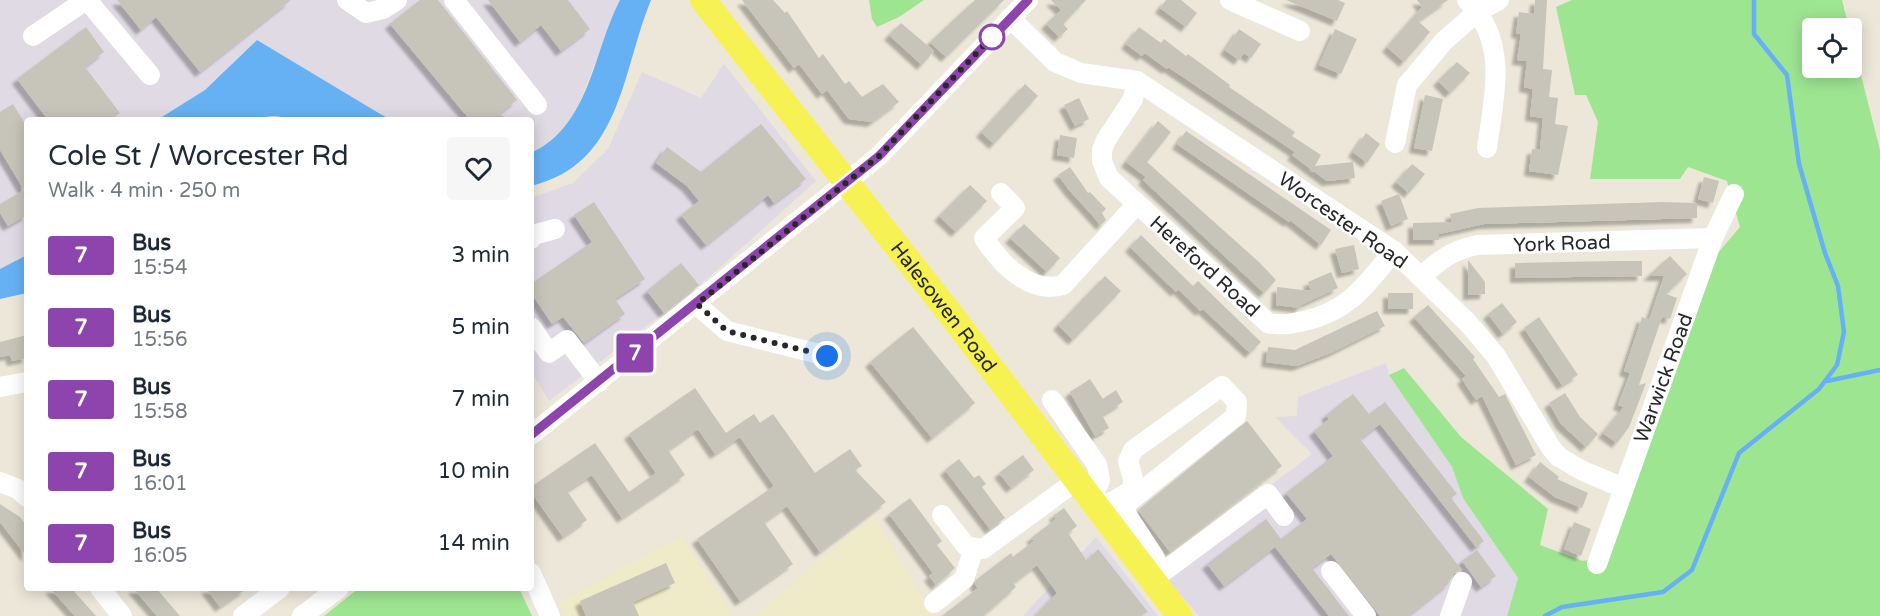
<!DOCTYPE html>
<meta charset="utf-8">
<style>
:root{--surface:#fff;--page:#f6f6f7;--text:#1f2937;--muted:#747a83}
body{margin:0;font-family:"Varela Round",sans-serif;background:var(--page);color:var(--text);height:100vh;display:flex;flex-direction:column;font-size:22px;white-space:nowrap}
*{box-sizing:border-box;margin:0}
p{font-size:20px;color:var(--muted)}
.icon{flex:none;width:33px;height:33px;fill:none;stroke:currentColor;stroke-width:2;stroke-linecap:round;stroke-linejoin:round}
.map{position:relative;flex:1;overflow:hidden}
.side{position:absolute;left:24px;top:117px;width:510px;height:474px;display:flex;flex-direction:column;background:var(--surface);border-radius:6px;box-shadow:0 3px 15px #0003}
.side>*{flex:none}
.badge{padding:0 12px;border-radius:4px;font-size:21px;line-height:39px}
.tools{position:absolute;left:1802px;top:18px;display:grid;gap:12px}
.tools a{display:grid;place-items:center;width:60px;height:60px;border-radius:6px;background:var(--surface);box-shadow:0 3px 15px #0003;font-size:30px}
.you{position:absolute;width:30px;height:30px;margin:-15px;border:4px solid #fff;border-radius:50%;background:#1a73e8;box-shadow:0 0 0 9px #1a73e833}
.map>.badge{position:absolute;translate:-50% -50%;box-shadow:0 0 0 3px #fff}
.round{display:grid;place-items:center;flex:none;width:63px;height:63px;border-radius:6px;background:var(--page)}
.overview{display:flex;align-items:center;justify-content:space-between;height:102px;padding:0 24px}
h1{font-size:28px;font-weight:600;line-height:45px}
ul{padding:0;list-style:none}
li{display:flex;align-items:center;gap:18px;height:72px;padding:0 24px}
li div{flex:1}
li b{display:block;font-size:22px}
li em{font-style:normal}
li .badge{min-width:66px;font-weight:700;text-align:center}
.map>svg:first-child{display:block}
.industrial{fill:#dfdae3}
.education{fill:#efeac7}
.green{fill:#9ee592}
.water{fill:#66b1f4}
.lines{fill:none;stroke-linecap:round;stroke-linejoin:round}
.stream{stroke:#66b1f4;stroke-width:4.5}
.building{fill:#c7c4b9;filter:url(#shadow)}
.minor{stroke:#fff;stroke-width:20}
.major{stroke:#f7f253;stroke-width:26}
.line-casing{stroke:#fff;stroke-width:14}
.line{stroke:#8e44ad;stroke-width:9}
.walk{stroke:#282828;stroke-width:6;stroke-dasharray:0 10.8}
.stop-dot{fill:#fff;stroke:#8e44ad;stroke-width:3}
.labels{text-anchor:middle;stroke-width:5;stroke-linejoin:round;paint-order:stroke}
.street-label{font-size:20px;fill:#282828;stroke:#fff}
</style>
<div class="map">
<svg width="1880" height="616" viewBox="0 0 1880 616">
<defs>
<filter id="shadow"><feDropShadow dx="-5" dy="5" stdDeviation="1.5" flood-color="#0004"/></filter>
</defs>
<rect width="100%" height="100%" fill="#ece7d9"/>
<!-- industrial -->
<g class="industrial">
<path d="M0,0H620L573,119L544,147L531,153V120H391L257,40L205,90L157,120H27V255L0,269Z"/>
<path d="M724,64L816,181L699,286L549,401L531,371V198L573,183L608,149L642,72L701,98Z"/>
<path d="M1386,363L1389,375L1452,467L1463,498L1518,578L1507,616H1199L1159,570L1312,454L1275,417L1297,416L1298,397Z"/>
<path d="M1096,537L1158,616H1023Z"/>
</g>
<!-- education -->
<g class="education">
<path d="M873,515L934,616H754Z"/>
<path d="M681,536L733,616H564L558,603Z"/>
</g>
<!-- green -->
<g class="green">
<path d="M869,0H924L899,17L877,27L872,19Z"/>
<path d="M1572,0H1842L1849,28H1812V68H1851V36L1880,150V616H1507L1518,578L1463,498L1452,467L1389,375L1404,368L1461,437L1548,509L1540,545L1583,561L1610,555L1718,253L1740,227L1727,181L1688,167L1680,179H1590L1598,122L1586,95H1575L1556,7Z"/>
<path d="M359,588H519L532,616H324Z"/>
</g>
<!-- water -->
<g class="water">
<path d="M620,0H651C621,73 622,164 531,186V153C590,126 593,52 620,0Z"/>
<path d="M257,40L377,112L391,120H304L274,116L237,120H157L205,90Z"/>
<path d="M27,255V293L0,299V269Z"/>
</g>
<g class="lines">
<!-- stream -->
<g class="stream">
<path d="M1827,381L1880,370"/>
<path d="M1545,616L1562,607L1663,592L1692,570L1739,453L1819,389L1837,365L1844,332L1838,286L1825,253L1799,164L1787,75L1754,34V0"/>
</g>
</g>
<!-- building -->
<g class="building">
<path d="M117,0H291L200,72L156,17L141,30Z"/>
<path d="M420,0H438L517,100L500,113L507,120H470L390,24Z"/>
<path d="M488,0H568L590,29L561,51L541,25L520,42Z"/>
<path d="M742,0H773L785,13L787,11L819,58L823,54L845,84L849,81L862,97L883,84L899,102L872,122L849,119L827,90L822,94L799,64L794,68Z"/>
<path d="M975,0H1004L946,57L930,42Z"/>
<path d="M1051,0H1086L1063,24L1068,29L1059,37L1046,24L1061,10Z"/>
<path d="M1166,0H1181L1197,13L1186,27L1160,8Z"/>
<path d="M1286,0H1338L1345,3L1337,21Z"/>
<path d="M1417,0H1448L1418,21L1430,32L1404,62L1387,47L1422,7Z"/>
<path d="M1535,0H1547L1543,69L1552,70L1549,97L1558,98L1555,124L1568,126L1558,175L1529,171L1532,149L1540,150L1543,118L1530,116L1533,89L1524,87L1527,61L1517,60L1521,34L1516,33L1519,12L1534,14Z"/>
<path d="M901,23L934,51L922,65L889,35Z"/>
<path d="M86,27L104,52L85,67L120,113L111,120H48L17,79Z"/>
<path d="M1139,27L1161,43L1164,39L1186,56L1188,54L1230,85L1229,87L1295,132L1292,136L1321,155L1315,166L1353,162L1355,178L1327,181L1292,155L1295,152L1168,67L1167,69L1145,53L1142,56L1126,44Z"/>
<path d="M1239,29L1261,44L1251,58L1244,53L1239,60L1225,50Z"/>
<path d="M1335,29L1357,39L1341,74L1319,65Z"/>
<path d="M1457,62L1470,73L1450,93L1438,81Z"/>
<path d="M1025,84L1038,96L994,144L981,132Z"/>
<path d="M1425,95L1443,99L1432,151L1414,148Z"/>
<path d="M1079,98L1089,119L1075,126L1064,105Z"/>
<path d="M13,104L27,127V215L8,226L0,213V204L24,190L0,150V112Z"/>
<path d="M1158,121L1171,132L1147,162L1259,262L1276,280L1264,293L1143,180L1146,177L1126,162Z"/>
<path d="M761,124L806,179L774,203L768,195L706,245L681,215L699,201L687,186L656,163L667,147L701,172Z"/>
<path d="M1186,131L1331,230L1321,245L1290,220L1289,222L1177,144Z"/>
<path d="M1366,133L1380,144L1367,163L1353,152Z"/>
<path d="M1060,135L1077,138L1074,158L1057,155Z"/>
<path d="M1412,164L1425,174L1409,193L1396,182Z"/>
<path d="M1070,167L1088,193L1090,192L1106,209L1102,213L1106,220L1101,225L1070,191L1058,175Z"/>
<path d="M1704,177L1719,181L1713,203L1698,199Z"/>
<path d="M970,185L987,201L956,232L939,216Z"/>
<path d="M1399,194L1408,219L1391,226L1381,201Z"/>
<path d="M594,202L645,279L615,299L625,314L584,343L563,317L552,324L531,293V284L592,242L574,215Z"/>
<path d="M1663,202L1697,203V218L1484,224L1439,234V240H1413V223L1452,222L1450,214L1478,208Z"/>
<path d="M1024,224L1060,258L1047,272L1010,238Z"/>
<path d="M1141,235L1193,286L1198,281L1261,342L1250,353L1203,309L1200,311L1178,289L1176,292L1130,247Z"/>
<path d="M1354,245L1359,269L1342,273L1335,249Z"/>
<path d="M1670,256L1687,274L1666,294L1677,298L1670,319L1662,317L1639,385L1646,383L1629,427L1617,443L1603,433L1624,407L1618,405L1630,373L1624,371L1642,317L1649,320L1664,276H1648Z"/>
<path d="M1468,260L1485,282V294L1468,295Z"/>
<path d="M1616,261H1642V276L1515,278V263Z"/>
<path d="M681,263L699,285L664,313L647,291Z"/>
<path d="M1331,272L1338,288L1301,305L1300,308L1276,305L1277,287L1311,291L1308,282Z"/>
<path d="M1105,276L1121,291L1073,340L1058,325Z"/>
<rect x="1388" y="293" width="25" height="16"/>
<path d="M1502,303L1517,322L1503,334L1488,314Z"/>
<path d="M1428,305L1475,357L1473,359L1499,397L1505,394L1536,455L1516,465L1482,396L1476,400L1462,379L1466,376L1414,317Z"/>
<path d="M1377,311L1385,326L1333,352L1297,366L1266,362L1268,347L1295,350Z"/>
<path d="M1539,317L1578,375L1562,385L1524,328Z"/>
<path d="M913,327L975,403L932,438L870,362Z"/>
<path d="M27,335V358L12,361L10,355L0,357V342Z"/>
<path d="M1090,379L1103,399L1116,390L1123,402L1102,415L1109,428L1095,436L1070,392Z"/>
<path d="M695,388L726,433L754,414L760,423L773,414L815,473L850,449L862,466L855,470L886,502L820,552L787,506L764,522L793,564L740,601L697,539L774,486L740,437L715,454L698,429L668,450L685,475L622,518L592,475L567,491L587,520L563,537L531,492V487L595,443L629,492L656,473L629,434Z"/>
<path d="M1565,393L1580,417L1598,434L1586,447L1561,424L1549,403Z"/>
<path d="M1353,394L1369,414L1385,402L1457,494L1451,498L1484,541L1476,547L1380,424L1360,439L1462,570L1454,573L1448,584L1408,616H1380L1331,554L1312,568L1349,616H1329L1275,547L1224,586L1207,564L1266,519L1281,539L1307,519L1286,493L1333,456L1314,431L1329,419L1326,415Z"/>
<path d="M1247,421L1282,466L1170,552L1138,510Z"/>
<path d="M1023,455L1034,470L1011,488L999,473Z"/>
<path d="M959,459L974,478L979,475L986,484L982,487L1005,518L990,529L945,470Z"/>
<path d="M1540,462L1559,477L1557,479L1588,493L1582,508L1555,497L1529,477Z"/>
<path d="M910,498L942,541L937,545L955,568L936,585L929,576L933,573L889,514Z"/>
<path d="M0,504L20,517L27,527V557L0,522Z"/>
<path d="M1064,508L1077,526L1068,533L1087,561L1098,549L1148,612L1140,616H1035L1057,593L1037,565L1013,583L1016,587L983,616H942L978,588L975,584L976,580L1011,553L1013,557L1034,541L1031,538L1056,519L1054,515Z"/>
<path d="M1574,522L1591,529L1581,556L1564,549Z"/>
<path d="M1477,550L1496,576L1481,587L1462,561Z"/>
<path d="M666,563L675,583L633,602L639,616H586L580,601Z"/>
<path d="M50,588H71L96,616H75Z"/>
<path d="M133,588H156L180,616H157Z"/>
<path d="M206,588H247L220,607Z"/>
</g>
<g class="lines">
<!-- minor -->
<g class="minor">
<path d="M87,0L150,75"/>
<path d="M347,0L366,13L383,9L397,0"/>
<path d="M454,0L537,105"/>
<path d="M1230,0L1300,31"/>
<path d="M1010,18L1055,62L1081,73L1137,81L1394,251L1468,323L1496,356L1551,448L1559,457L1581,470L1623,488"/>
<path d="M33,36L86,0"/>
<path d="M1137,81L1133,99L1106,140L1102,150V161L1109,178L1268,323C1280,326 1292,324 1304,321C1349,311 1366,285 1394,251"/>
<path d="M1395,143L1407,85L1444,41L1477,12L1467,0"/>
<path d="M1487,148C1493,102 1507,52 1477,12L1499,0"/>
<path d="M1001,193L1015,208L984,238C1000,263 1030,295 1063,285L1136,205"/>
<path d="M531,239L533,235L555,229"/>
<path d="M1421,277C1439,260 1453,250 1477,245L1713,238"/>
<path d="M697,305L727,331L827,356"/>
<path d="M531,327L549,353L567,340L599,382"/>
<path d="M0,387L27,382"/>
<path d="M1052,400L1097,465L1100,480L1091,502"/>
<path d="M531,435L879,156L1028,0"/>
<path d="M0,482L18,489L27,497"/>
<path d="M1098,510L1132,490L1133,479L1128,461L1133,450L1222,386L1237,402L1236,416L1127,503L1125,512L1155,558L1141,566"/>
<path d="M942,515L966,546L983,549L1076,481"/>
<path d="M1597,564L1713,238L1734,194"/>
<path d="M1331,571L1366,616"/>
<path d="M531,573L550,616"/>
<path d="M1152,580L1268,494L1284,516"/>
<path d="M100,588L122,616"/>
<path d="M934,603L964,579L974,548"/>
<path d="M243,616L280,588"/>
<path d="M302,616L339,588"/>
<path d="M1450,616L1462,582"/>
</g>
<!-- major -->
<path class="major" id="s1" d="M703,0L948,311L1180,616"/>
</g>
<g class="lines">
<defs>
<path id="line" d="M531,435L879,156L1028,0"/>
</defs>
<!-- line casing -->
<use href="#line" class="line-casing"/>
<!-- line -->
<use href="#line" class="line"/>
<!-- walk -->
<path class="walk" d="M827,356L727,331L697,304L879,156L992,37"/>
</g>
<!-- markers -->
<circle class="stop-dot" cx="992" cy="37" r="12"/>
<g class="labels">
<!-- street labels -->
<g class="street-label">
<text transform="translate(1343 220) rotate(35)" y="7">Worcester Road</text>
<text transform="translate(1562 243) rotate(-2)" y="7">York Road</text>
<text transform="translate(1205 266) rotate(42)" y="7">Hereford Road</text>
<text dy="7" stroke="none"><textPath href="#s1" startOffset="390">Halesowen Road</textPath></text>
<text transform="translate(1663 378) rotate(-70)" y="7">Warwick Road</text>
</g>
</g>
</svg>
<div class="tools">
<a><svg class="icon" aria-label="locate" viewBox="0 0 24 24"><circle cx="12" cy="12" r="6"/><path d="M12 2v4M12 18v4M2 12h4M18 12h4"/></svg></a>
</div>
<div class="you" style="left:827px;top:356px"></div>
<b class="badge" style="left:635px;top:353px;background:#8e44ad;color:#fff">7</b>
<section class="side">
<div class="overview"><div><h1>Cole St / Worcester Rd</h1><p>Walk · 4 min · 250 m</p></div><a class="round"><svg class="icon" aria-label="heart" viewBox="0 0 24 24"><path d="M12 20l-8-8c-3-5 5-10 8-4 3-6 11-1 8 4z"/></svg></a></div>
<ul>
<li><span class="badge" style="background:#8e44ad;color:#fff">7</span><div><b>Bus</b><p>15:54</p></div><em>3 min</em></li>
<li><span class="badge" style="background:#8e44ad;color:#fff">7</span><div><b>Bus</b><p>15:56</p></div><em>5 min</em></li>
<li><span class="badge" style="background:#8e44ad;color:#fff">7</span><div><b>Bus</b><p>15:58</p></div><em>7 min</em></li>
<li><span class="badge" style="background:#8e44ad;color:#fff">7</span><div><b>Bus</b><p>16:01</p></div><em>10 min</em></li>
<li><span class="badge" style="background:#8e44ad;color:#fff">7</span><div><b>Bus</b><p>16:05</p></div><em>14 min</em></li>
</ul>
</section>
</div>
